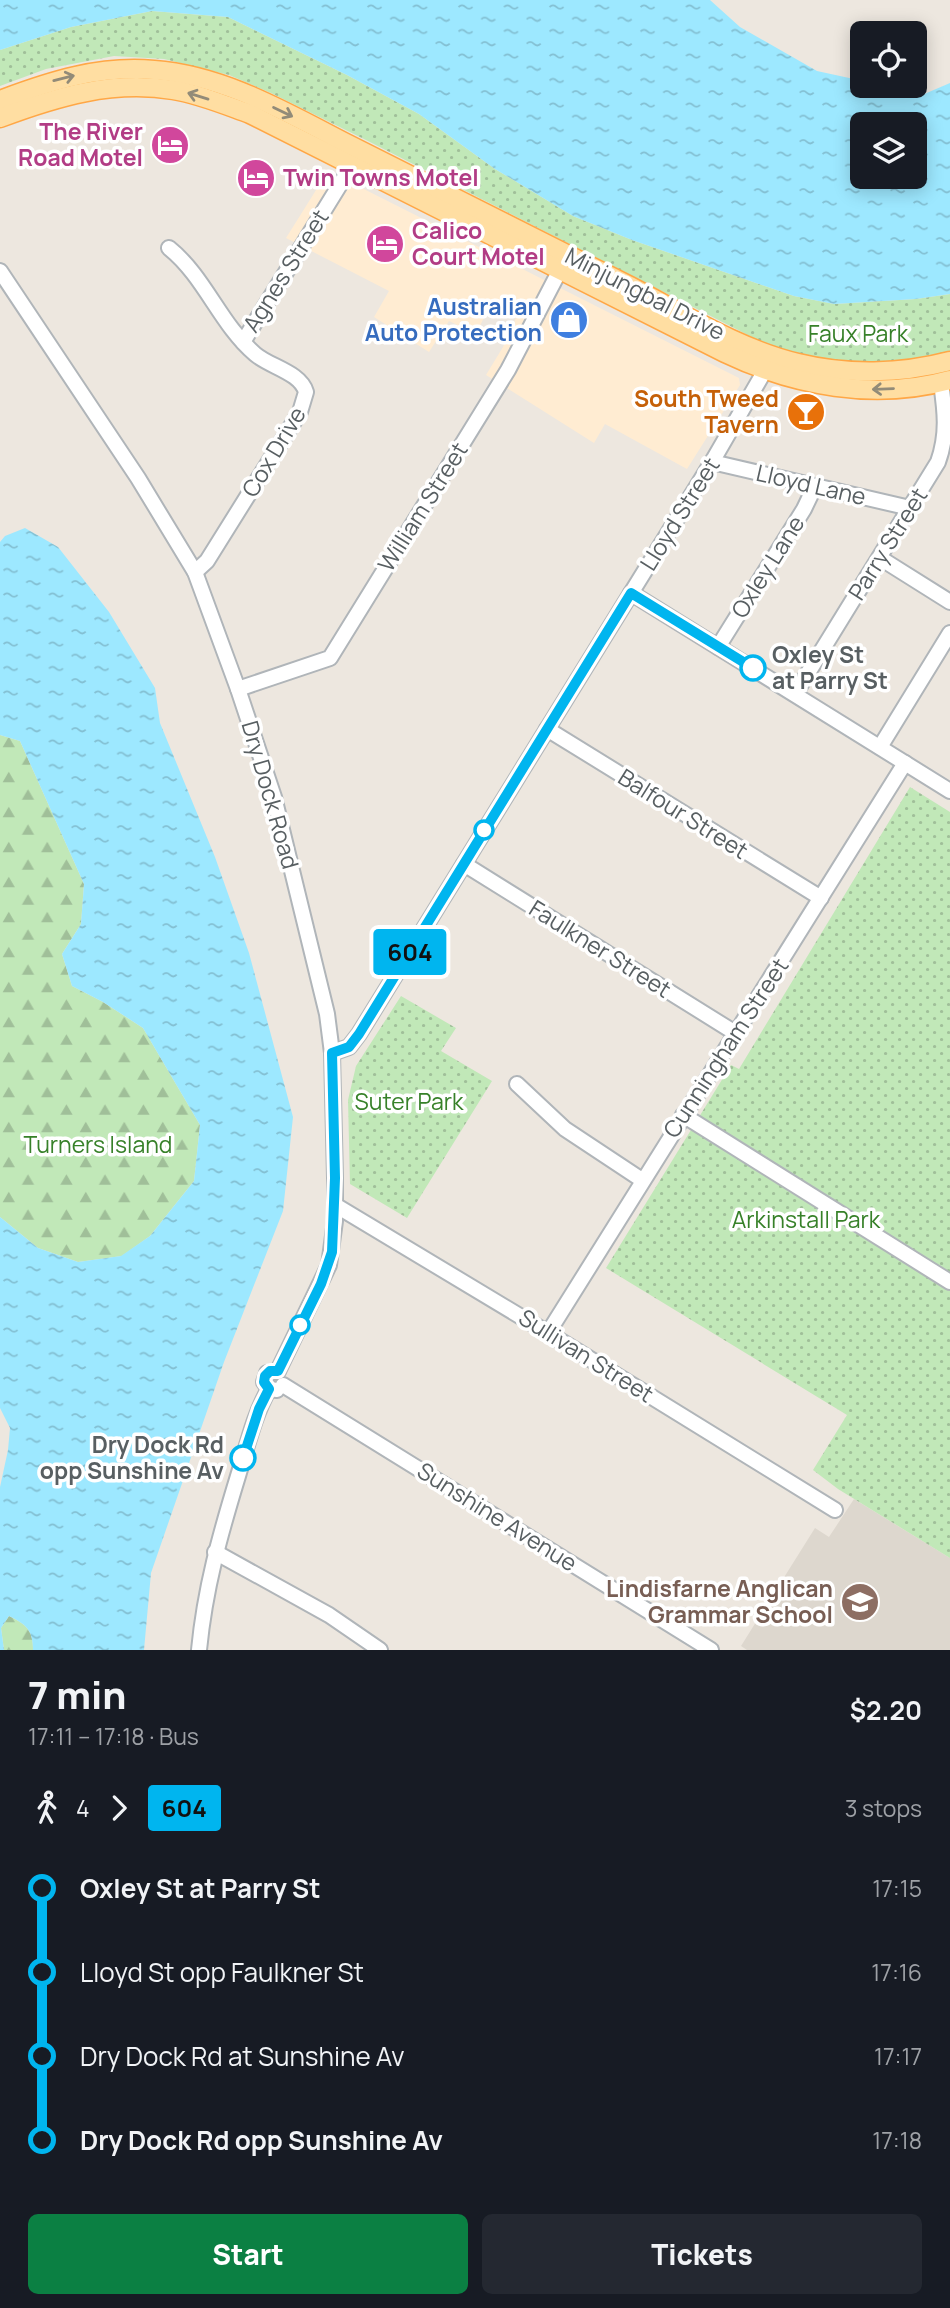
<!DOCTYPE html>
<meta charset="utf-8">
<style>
:root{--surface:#171b24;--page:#242831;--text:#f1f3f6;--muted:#9ea1a6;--accent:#0b8043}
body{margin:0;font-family:Manrope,sans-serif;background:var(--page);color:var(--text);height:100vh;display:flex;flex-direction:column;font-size:26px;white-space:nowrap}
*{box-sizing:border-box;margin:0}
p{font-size:23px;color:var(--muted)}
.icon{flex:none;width:38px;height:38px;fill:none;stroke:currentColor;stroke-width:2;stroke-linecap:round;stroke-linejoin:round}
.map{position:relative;height:1650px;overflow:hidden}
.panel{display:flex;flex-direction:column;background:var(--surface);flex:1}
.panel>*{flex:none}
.badge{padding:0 14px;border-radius:5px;font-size:24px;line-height:46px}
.fabs{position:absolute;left:850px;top:21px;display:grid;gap:14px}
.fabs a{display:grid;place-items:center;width:77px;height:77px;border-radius:10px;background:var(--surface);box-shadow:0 4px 18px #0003;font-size:35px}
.map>.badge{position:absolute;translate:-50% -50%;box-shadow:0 0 0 4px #fff}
.legs{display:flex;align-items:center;gap:10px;height:77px;padding:0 28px;font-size:23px}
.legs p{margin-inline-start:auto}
.head{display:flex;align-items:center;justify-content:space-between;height:119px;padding:0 28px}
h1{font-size:38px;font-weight:800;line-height:52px}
.cta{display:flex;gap:14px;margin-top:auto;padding:14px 28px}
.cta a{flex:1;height:80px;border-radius:10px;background:var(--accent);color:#fff;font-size:28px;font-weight:800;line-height:80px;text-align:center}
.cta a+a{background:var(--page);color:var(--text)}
ul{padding:0 28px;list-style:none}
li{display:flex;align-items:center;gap:24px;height:84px;font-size:26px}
li i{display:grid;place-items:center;width:10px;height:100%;margin:0 9px;background:currentColor}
li i::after{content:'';width:18px;height:18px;margin:-9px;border:5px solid;border-radius:50%;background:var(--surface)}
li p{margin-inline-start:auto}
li:first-child i{background:linear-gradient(#0000 50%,currentColor 0)}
li:last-child i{background:linear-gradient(currentColor 50%,#0000 0)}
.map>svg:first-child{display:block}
.commercial{fill:#ffecd2}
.education{fill:#ddd7ce}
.forest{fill:url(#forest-firs)}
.park{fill:url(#park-dots)}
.water{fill:url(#water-ripples);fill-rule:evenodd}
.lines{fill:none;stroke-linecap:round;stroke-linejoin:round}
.minor-casing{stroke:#b0b5b9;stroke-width:18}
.major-casing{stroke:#ffa746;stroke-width:21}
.minor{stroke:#fff;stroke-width:14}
.major{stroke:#ffdea2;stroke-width:18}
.oneway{stroke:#928b78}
.line-1-casing{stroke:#fff;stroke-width:16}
.line-1{stroke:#00b5ef;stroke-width:10}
.stop-1-dot{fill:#fff;stroke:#00b5ef;stroke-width:3.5}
.labels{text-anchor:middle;stroke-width:7;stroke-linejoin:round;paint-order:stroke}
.hotel-label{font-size:23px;font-weight:bold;fill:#b23c85;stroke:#fff;text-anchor:start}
.street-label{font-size:23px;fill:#585f62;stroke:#fff}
.shop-label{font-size:23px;font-weight:bold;fill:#366cbe;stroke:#fff;text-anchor:end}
.park-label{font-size:23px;fill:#378129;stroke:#fff}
.food-label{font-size:23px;font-weight:bold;fill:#c56008;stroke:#fff;text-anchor:end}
.stop-label{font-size:23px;font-weight:bold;fill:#585f62;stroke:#fff;text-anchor:start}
.education-label{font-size:23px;font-weight:bold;fill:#785e54;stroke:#fff;text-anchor:end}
</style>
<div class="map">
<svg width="950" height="1650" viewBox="0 0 950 1650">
<defs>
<pattern id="forest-firs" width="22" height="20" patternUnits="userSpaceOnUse" patternTransform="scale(1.75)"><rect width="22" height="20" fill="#c1e8b8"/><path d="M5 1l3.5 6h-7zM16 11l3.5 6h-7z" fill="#a0bf99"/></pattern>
<pattern id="park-dots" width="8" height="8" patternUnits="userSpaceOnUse" patternTransform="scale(1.75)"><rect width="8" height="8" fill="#c1e8b8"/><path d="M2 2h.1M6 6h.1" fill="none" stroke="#a0bf99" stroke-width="1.8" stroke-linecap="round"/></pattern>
<pattern id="water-ripples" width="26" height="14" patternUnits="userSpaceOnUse" patternTransform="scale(1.75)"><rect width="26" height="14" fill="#9de8ff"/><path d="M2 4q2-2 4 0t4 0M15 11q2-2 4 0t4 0" fill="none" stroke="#83bfd2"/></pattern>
</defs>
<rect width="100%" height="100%" fill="#ede7df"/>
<!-- commercial -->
<path class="commercial" d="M328,171L739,378L740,385L687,469L605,424L594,443L486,375L503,347L519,311L493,299L476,334L449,321L429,352L374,317L389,291L286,238Z"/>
<!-- education -->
<path class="education" d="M854,1499L950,1558V1650H747L741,1646L815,1528L829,1537Z"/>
<!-- forest -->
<g class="forest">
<path d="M0,735L20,741L84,884L81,924L62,954L72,986L103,1002L143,1028L200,1125L194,1181L150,1236L122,1256L78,1262L38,1248L0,1217Z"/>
<path d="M9,1616C26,1624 33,1630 33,1650H4L1,1628Z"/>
</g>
<!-- park -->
<g class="park">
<path d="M152,11L228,17L347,75L419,114L495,169L573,216L632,240L794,296L834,304L916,299L950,294V354L926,361L856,366L777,350L368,141L271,93L229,75L164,59L114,56L46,69L0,86V50L71,27Z"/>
<path d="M910,787L950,812V1558L838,1489L813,1470L847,1415L606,1268L731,1065L739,1069Z"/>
<path d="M401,996L456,1028L441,1051L492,1081L407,1218L350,1184L348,1100L356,1066Z"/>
</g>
<!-- water -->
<g class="water">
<path d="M0,0H710L740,27L817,71L863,81V86H884L922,95L950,83V294L916,299L834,304L794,296L632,240L573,216L495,169L419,114L347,75L228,17L152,11L71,27L0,50ZM863,124H915V177H863Z"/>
<path d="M25,528L58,547L109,612L155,688L160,723L215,857L249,953L293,1117L283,1211L224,1362L151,1573L144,1650H33C33,1630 26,1624 9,1616L1,1628L4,1650H0V1487L8,1450L10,1428L0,1408V1217L38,1248L78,1262L121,1256L150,1236L194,1181L200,1125L143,1028L103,1002L72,986L62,954L81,924L84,884L20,741L0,735V542L5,536Z"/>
</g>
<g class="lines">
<defs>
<g id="minor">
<path d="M169,248C205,277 220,324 255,354C270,367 300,372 306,392L300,412L207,561L195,572"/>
<path d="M0,271L138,478L195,572L238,689L274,797L327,1014L332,1053L335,1178V1221L329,1265L278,1371"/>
<path d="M243,342L352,165"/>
<path d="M712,462L910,508"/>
<path d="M880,558L950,602"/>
<path d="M631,593L950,791"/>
<path d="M718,647L804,509L815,486"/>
<path d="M238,689L330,658L508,370L560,270"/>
<path d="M795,694L938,462C948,434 945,411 941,383"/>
<path d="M547,729L821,898"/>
<path d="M880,747L950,633"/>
<path d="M464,864L737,1034"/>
<path d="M332,1053L349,1047L359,1034L712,462L771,360"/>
<path d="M517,1084L565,1129L642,1180"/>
<path d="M683,1115L950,1282"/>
<path d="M335,1205L548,1333L835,1510"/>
<path d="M548,1333L905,763"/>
<path d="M283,1385L711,1650"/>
<path d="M277,1390L269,1389L264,1382L267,1373L278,1371"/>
<path d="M215,1552L329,1615L380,1650"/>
<path d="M199,1650C205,1588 220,1535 238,1476C247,1447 254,1415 269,1389"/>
</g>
<g id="major">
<path d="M0,100C50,81 100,65 154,70C223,75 286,112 346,143C440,191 535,238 630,286C684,314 739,349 798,363C847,375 901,374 950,361"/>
<path d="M0,118C56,97 112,80 173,90C199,94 225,105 250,114L725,353C794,386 875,401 950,380"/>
</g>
</defs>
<!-- minor casing -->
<use href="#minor" class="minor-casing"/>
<!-- major casing -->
<use href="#major" class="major-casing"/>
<!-- minor -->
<use href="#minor" class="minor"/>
<!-- major -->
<use href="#major" class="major"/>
</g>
<!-- one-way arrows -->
<defs><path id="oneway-shaft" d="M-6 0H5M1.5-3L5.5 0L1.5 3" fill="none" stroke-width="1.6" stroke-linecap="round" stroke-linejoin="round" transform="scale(1.75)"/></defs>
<g class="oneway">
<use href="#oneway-shaft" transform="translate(64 78) rotate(-14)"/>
<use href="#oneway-shaft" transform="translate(198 96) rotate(-163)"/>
<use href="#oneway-shaft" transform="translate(283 112) rotate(26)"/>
<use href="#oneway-shaft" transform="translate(883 389) rotate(178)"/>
</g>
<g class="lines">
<defs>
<path id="line-1" d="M243,1458L259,1409L269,1389L264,1382L265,1376L270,1371H278L321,1284L332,1252L335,1178L332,1053L349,1047L359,1034L631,593L753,668"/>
</defs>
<!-- line-1 casing -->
<use href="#line-1" class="line-1-casing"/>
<!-- line-1 -->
<use href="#line-1" class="line-1"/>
</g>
<!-- icons -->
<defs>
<symbol id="hotel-disc" viewBox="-11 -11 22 22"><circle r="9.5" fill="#d1479c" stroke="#fff"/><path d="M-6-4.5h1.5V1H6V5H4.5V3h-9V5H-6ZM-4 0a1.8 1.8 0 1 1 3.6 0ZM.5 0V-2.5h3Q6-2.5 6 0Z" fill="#fff"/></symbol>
<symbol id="shop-disc" viewBox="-11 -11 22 22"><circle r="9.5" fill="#3f7fe0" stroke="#fff"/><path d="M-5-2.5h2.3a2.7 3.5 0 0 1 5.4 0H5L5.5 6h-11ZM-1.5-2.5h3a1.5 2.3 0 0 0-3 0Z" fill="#fff"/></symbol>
<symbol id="bar-disc" viewBox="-11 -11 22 22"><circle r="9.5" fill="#e8710a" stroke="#fff"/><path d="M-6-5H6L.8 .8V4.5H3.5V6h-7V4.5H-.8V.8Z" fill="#fff"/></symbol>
<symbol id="school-disc" viewBox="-11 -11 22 22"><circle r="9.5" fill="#8d6e63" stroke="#fff"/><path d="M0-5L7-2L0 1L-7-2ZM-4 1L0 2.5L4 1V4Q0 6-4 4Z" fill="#fff"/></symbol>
</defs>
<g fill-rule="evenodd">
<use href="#hotel-disc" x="148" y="123" width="44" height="44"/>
<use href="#hotel-disc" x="234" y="156" width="44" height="44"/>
<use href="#hotel-disc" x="363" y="222" width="44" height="44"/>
<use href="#shop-disc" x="547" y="298" width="44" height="44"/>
<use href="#bar-disc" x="784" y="390" width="44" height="44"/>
<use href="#school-disc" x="838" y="1580" width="44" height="44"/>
</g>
<!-- markers -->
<g class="stop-1-dot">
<circle cx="753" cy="668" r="12"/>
<circle cx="484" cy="830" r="9"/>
<circle cx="300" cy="1325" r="9"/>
<circle cx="243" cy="1458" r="12"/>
</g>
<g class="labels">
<!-- hotel labels -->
<g class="hotel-label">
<text x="143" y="140" text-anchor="end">The River<tspan x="143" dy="26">Road Motel</tspan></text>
<text x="283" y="186">Twin Towns Motel</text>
<text x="412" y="239">Calico<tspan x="412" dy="26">Court Motel</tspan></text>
</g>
<!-- street labels -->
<g class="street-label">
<text transform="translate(286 271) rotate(-58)" y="8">Agnes Street</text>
<text transform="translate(645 294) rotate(27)" y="8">Minjungbal Drive</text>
<text transform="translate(274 452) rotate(-59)" y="8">Cox Drive</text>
<text transform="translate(811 485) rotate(13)" y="8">Lloyd Lane</text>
<text transform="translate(423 507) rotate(-58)" y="8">William Street</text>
<text transform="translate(680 514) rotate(-58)" y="8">Lloyd Street</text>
<text transform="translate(888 544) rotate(-58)" y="8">Parry Street</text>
<text transform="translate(768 567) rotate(-58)" y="8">Oxley Lane</text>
<text transform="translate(270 795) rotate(74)" y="8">Dry Dock Road</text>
<text transform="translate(683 814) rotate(32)" y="8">Balfour Street</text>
<text transform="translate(600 949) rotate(32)" y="8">Faulkner Street</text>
<text transform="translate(726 1048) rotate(-57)" y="8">Cunningham Street</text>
<text transform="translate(586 1356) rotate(32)" y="8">Sullivan Street</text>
<text transform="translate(497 1517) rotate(32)" y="8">Sunshine Avenue</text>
</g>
<!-- shop labels -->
<g class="shop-label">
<text x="542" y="315">Australian<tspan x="542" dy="26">Auto Protection</tspan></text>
</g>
<!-- park labels -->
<g class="park-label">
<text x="858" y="342">Faux Park</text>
<text x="409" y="1110">Suter Park</text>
<text x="98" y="1153">Turners Island</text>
<text x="806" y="1228">Arkinstall Park</text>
</g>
<!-- food labels -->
<g class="food-label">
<text x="779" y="407">South Tweed<tspan x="779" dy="26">Tavern</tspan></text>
</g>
<!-- stop labels -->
<g class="stop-label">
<text x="772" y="663">Oxley St<tspan x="772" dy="26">at Parry St</tspan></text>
<text x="224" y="1453" text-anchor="end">Dry Dock Rd<tspan x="224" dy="26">opp Sunshine Av</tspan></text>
</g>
<!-- education labels -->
<g class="education-label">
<text x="833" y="1597">Lindisfarne Anglican<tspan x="833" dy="26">Grammar School</tspan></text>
</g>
</g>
</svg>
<div class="fabs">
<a><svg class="icon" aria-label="locate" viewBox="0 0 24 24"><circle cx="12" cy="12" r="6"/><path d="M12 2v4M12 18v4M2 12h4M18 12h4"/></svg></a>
<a><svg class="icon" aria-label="layers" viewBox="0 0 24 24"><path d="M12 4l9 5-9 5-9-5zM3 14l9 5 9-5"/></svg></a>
</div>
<b class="badge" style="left:410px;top:952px;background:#00b5ef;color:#111">604</b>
</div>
<section class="panel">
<div class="head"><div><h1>7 min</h1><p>17:11 – 17:18 · Bus</p></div><b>$2.20</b></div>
<div class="legs"><svg class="icon" aria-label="walk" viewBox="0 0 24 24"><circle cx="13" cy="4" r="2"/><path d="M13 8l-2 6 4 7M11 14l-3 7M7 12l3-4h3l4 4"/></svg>4<svg class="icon" aria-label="forward" viewBox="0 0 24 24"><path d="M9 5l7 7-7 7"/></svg><b class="badge" style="background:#00b5ef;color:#111">604</b><p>3 stops</p></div>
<ul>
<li><i style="color:#00b5ef"></i><b>Oxley St at Parry St</b><p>17:15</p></li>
<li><i style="color:#00b5ef"></i><span>Lloyd St opp Faulkner St</span><p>17:16</p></li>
<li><i style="color:#00b5ef"></i><span>Dry Dock Rd at Sunshine Av</span><p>17:17</p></li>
<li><i style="color:#00b5ef"></i><b>Dry Dock Rd opp Sunshine Av</b><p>17:18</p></li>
</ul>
<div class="cta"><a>Start</a><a>Tickets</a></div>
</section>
